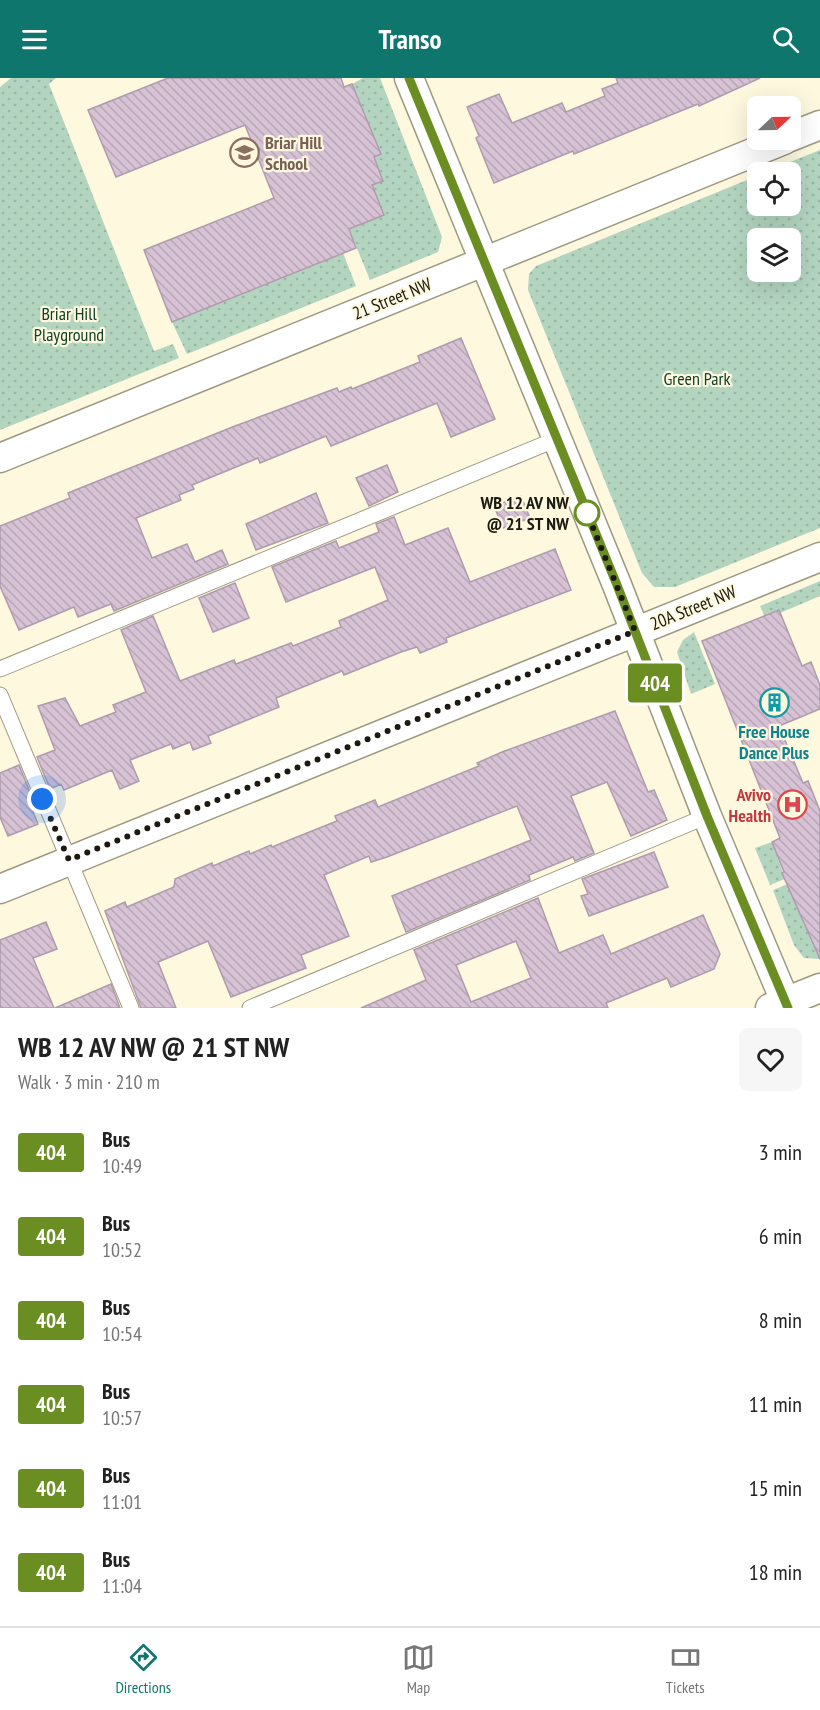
<!DOCTYPE html>
<meta charset="utf-8">
<style>
:root{--surface:#fff;--page:#f6f6f6;--text:#222;--muted:#767676;--line:#e0e0e0;--accent:#0f766e}
body{margin:0;font-family:"PT Sans Narrow",sans-serif;background:var(--page);color:var(--text);height:100vh;display:flex;flex-direction:column;font-size:22px;white-space:nowrap}
*{box-sizing:border-box;margin:0}
p{font-size:20px;color:var(--muted)}
.icon{flex:none;width:33px;height:33px;fill:none;stroke:currentColor;stroke-width:2;stroke-linecap:round;stroke-linejoin:round}
.map{position:relative;height:930px;overflow:hidden}
.sheet{display:flex;flex-direction:column;background:var(--surface);flex:1}
.sheet>*{flex:none}
.badge{padding:0 12px;border-radius:4px;font-size:21px;line-height:39px}
.needle{width:39px;rotate:68deg}
.fabs{position:absolute;left:747px;top:18px;display:grid;gap:12px}
.fabs a{display:grid;place-items:center;width:54px;height:54px;border-radius:9px;background:var(--surface);box-shadow:0 6px 24px #0002;font-size:30px}
.you{position:absolute;width:30px;height:30px;margin:-15px;border:4px solid #fff;border-radius:50%;background:#1a73e8;box-shadow:0 0 0 9px #1a73e833}
.map>.badge{position:absolute;translate:-50% -50%;box-shadow:0 0 0 3px #fff}
.round{display:grid;place-items:center;flex:none;width:63px;height:63px;border-radius:9px;background:var(--page)}
.overview{display:flex;align-items:center;justify-content:space-between;height:102px;padding:0 18px}
h1{font-size:28px;font-weight:600;line-height:45px}
ul{padding:0;list-style:none}
li{display:flex;align-items:center;gap:18px;height:84px;padding:0 18px}
li div{flex:1}
li b{display:block;font-size:22px}
li em{font-style:normal}
li .badge{min-width:66px;font-weight:700;text-align:center}
header{display:flex;justify-content:space-between;align-items:center;height:78px;padding:0 18px;background:var(--accent);color:#fff;font-size:27px;font-weight:600}
.tabs{display:flex;justify-content:space-around;align-items:center;height:84px;border-top:2px solid var(--line);background:var(--surface);font-size:16px;color:var(--muted)}
.tabs a{display:grid;justify-items:center;gap:3px}
.tabs .selected{color:var(--accent)}
.map>svg:first-child{display:block}
.grass{fill:url(#grass-dots);fill-rule:evenodd}
.building{fill:url(#building-back-hatch);stroke:#af9bad;stroke-width:1.5;fill-rule:evenodd}
.lines{fill:none;stroke-linecap:round;stroke-linejoin:round}
.service-casing{stroke:#9e9981;stroke-width:17}
.minor-casing{stroke:#9e9981;stroke-width:31}
.service{stroke:#fff;stroke-width:15}
.minor{stroke:#fff;stroke-width:28}
.line-casing{stroke:#fff;stroke-width:14}
.line{stroke:#6b8e23;stroke-width:9}
.walk{stroke:#1b1910;stroke-width:6;stroke-dasharray:0 10.8}
.stop-dot{fill:#fff;stroke:#6b8e23;stroke-width:3}
.labels{text-anchor:middle;stroke-width:4.5;stroke-linejoin:round;paint-order:stroke}
.education-label{font-size:18px;font-weight:bold;fill:#785e54;stroke:#fdf8de;text-anchor:start}
.street-label{font-size:18px;fill:#1b1910;stroke:#fdf8de}
.park-label{font-size:18px;fill:#104029;stroke:#fdf8de}
.stop-label{font-size:18px;font-weight:bold;fill:#1b1910;stroke:#fdf8de;text-anchor:end}
.culture-label{font-size:18px;font-weight:bold;fill:#0d838f;stroke:#fdf8de}
.health-label{font-size:18px;font-weight:bold;fill:#be3a42;stroke:#fdf8de;text-anchor:end}
</style>
<header><svg class="icon" aria-label="menu" viewBox="0 0 24 24"><path d="M4 6h16M4 12h16M4 18h16"/></svg>Transo<svg class="icon" aria-label="search" viewBox="0 0 24 24"><circle cx="10" cy="10" r="6"/><path d="M15 15l6 6"/></svg></header>
<div class="map">
<svg width="820" height="930" viewBox="0 0 820 930">
<defs>
<pattern id="grass-dots" width="8" height="8" patternUnits="userSpaceOnUse" patternTransform="scale(1.5)"><rect width="8" height="8" fill="#b3d5c0"/><path d="M2 2h.1M6 6h.1" fill="none" stroke="#99b6a4" stroke-width="1.8" stroke-linecap="round"/></pattern>
<pattern id="building-back-hatch" width="6" height="6" patternUnits="userSpaceOnUse" patternTransform="scale(1.5)"><rect width="6" height="6" fill="#d7c2d5"/><path d="M-1 5l2 2M0 0l6 6M5-1l2 2" fill="none" stroke="#b8a6b6"/></pattern>
</defs>
<rect width="100%" height="100%" fill="#fdf8de"/>
<!-- grass -->
<g class="grass">
<path d="M11,0H56L49,6L154,273L173,266L179,280L0,352V9Z"/>
<path d="M363,0H380L442,159L438,174L370,202L349,151L384,137L372,107L383,102L374,79L381,76L352,6Z"/>
<path d="M820,72V450L675,509H654L642,495L528,212L529,196L536,188L757,98L758,128H790V94H765ZM758,160H790V194H758Z"/>
<path d="M343,175L356,208L187,276L172,244Z"/>
<path d="M820,503V518L780,535L778,532L764,537L760,528Z"/>
<path d="M694,554L715,606L691,616L677,574L683,562Z"/>
<path d="M772,764L785,801L770,807L755,770Z"/>
<path d="M788,806L820,881L804,880L794,867L773,812Z"/>
</g>
<!-- building -->
<g class="building">
<path d="M168,0H341L344,9L352,6L381,76L374,79L383,103L372,107L384,137L349,151L356,170L172,244L144,172L274,120L245,47L116,99L88,32Z"/>
<path d="M616,0H760L699,28L698,26L574,76L573,73L494,105L476,60L479,58L467,29L499,16L512,45L562,25L566,34L605,18L602,11L618,5Z"/>
<path d="M461,260L495,341L451,359L437,325L331,368L326,358L260,385L258,380L192,407L194,411L179,417L181,422L136,440L152,480L187,466L195,484L222,472L228,486L114,533L111,526L78,539L74,529L19,552L0,508V448L70,420L68,415L235,348L337,310L339,314L351,309L352,311L420,284L418,278Z"/>
<path d="M387,387L398,414L369,428L356,400Z"/>
<path d="M316,415L328,445L256,472L246,446Z"/>
<path d="M521,418L530,440L503,450L494,428Z"/>
<path d="M394,439L405,467L448,450L470,504L555,471L571,512L446,560L447,564L420,575L417,569L401,574L344,597L342,593L276,620L279,629L208,658L211,665L193,672L190,664L173,671L171,666L130,682L139,703L120,711L112,692L64,712L61,706L50,711L37,679L55,672L38,628L65,620L80,648L116,634L113,627L146,614L121,552L153,538L180,603L234,582L236,586L291,565L293,568L341,549L339,543L388,522L375,489L286,524L272,489L336,463L339,470L379,454L376,446Z"/>
<path d="M235,505L249,540L213,554L199,520Z"/>
<path d="M779,532L802,588L811,584L820,607V631L779,648L803,705L808,703L820,733V881L782,795L784,794L772,764L780,760L702,563Z"/>
<path d="M615,633L648,714L654,712L667,742L631,758L607,704L571,718L594,775L575,783L573,779L529,797L530,802L406,854L392,818L531,762L517,728L387,779L371,784L369,778L324,797L349,858L301,877L306,890L231,919L208,863L158,884L176,930H141L105,833L125,824L127,829L174,809L175,801L212,785L213,788L249,773L250,776L271,767L272,769L337,743L335,738L375,722L378,729L479,688L477,685L502,674Z"/>
<path d="M19,687L31,717L27,719L38,746L8,758L0,739V695Z"/>
<path d="M654,774L668,809L589,838L581,818L588,816L582,801Z"/>
<path d="M538,820L559,875L603,857L611,876L703,837L720,876L714,891L671,909L667,900L606,925L608,930H361L426,902L414,872ZM516,863L531,900L471,924L456,887Z"/>
<path d="M46,844L57,871L33,880L54,930H0V862Z"/>
<path d="M111,906L120,930H55Z"/>
</g>
<g class="lines">
<defs>
<g id="service">
<path d="M0,591L557,361"/>
<path d="M0,617L131,930"/>
<path d="M250,930L707,738"/>
</g>
<g id="minor">
<path d="M409,0L617,507L707,738L788,930"/>
<path d="M790,59L820,47"/>
<path d="M0,380L784,62"/>
<path d="M0,811L820,479"/>
<path d="M770,930L820,910"/>
</g>
</defs>
<!-- service casing -->
<use href="#service" class="service-casing"/>
<!-- minor casing -->
<use href="#minor" class="minor-casing"/>
<!-- service -->
<use href="#service" class="service"/>
<!-- minor -->
<use href="#minor" class="minor"/>
</g>
<g class="lines">
<defs>
<path id="line" d="M409,0L617,507L707,738L788,930"/>
</defs>
<!-- line casing -->
<use href="#line" class="line-casing"/>
<!-- line -->
<use href="#line" class="line"/>
<!-- walk -->
<path class="walk" d="M42,721L69,782L635,553L587,435"/>
</g>
<!-- icons -->
<defs>
<symbol id="school-ring" viewBox="-11 -11 22 22"><circle r="9.5" fill="#fdf8de" stroke="#8d6e63" stroke-width="1.5"/><path d="M0-5L7-2L0 1L-7-2ZM-4 1L0 2.5L4 1V4Q0 6-4 4Z" fill="#8d6e63"/></symbol>
<symbol id="building-ring" viewBox="-11 -11 22 22"><circle r="9.5" fill="#fdf8de" stroke="#0f9aa8" stroke-width="1.5"/><path d="M-4-6H4V6H1V3H-1V6H-4ZM-2.5-4.3h1.7v1.8h-1.7ZM.8-4.3h1.7v1.8H.8ZM-2.5-1h1.7V.8h-1.7ZM.8-1h1.7V.8H.8Z" fill="#0f9aa8"/></symbol>
<symbol id="hospital-ring" viewBox="-11 -11 22 22"><circle r="9.5" fill="#fdf8de" stroke="#e0444e" stroke-width="1.5"/><path d="M-5-5h3v3.5h4V-5h3V5h-3V1.5h-4V5h-3Z" fill="#e0444e"/></symbol>
</defs>
<g fill-rule="evenodd">
<use href="#school-ring" x="228" y="58" width="33" height="33"/>
<use href="#building-ring" x="758" y="608" width="33" height="33"/>
<use href="#hospital-ring" x="776" y="710" width="33" height="33"/>
</g>
<!-- markers -->
<circle class="stop-dot" cx="587" cy="435" r="12"/>
<g class="labels">
<!-- education labels -->
<g class="education-label">
<text x="265" y="71">Briar Hill<tspan x="265" dy="21">School</tspan></text>
</g>
<!-- street labels -->
<g class="street-label">
<text transform="translate(392 221) rotate(-22)" y="6">21 Street NW</text>
<text transform="translate(693 530) rotate(-22)" y="6">20A Street NW</text>
</g>
<!-- park labels -->
<g class="park-label">
<text x="69" y="242">Briar Hill<tspan x="69" dy="21">Playground</tspan></text>
<text x="697" y="307">Green Park</text>
</g>
<!-- stop labels -->
<g class="stop-label">
<text x="569" y="431">WB 12 AV NW<tspan x="569" dy="21">@ 21 ST NW</tspan></text>
</g>
<!-- culture labels -->
<g class="culture-label">
<text x="774" y="660">Free House<tspan x="774" dy="21">Dance Plus</tspan></text>
</g>
<!-- health labels -->
<g class="health-label">
<text x="771" y="723">Avivo<tspan x="771" dy="21">Health</tspan></text>
</g>
</g>
</svg>
<div class="fabs">
<a><svg class="needle" viewBox="-14 -14 28 28"><path d="M0-13l5 13h-10z" fill="#e53935"/><path d="M0 13l5-13h-10z" fill="#767676"/></svg></a>
<a><svg class="icon" aria-label="locate" viewBox="0 0 24 24"><circle cx="12" cy="12" r="6"/><path d="M12 2v4M12 18v4M2 12h4M18 12h4"/></svg></a>
<a><svg class="icon" aria-label="layers" viewBox="0 0 24 24"><path d="M12 4l9 5-9 5-9-5zM3 14l9 5 9-5"/></svg></a>
</div>
<div class="you" style="left:42px;top:721px"></div>
<b class="badge" style="left:655px;top:605px;background:#6b8e23;color:#fff">404</b>
</div>
<section class="sheet">
<div class="overview"><div><h1>WB 12 AV NW @ 21 ST NW</h1><p>Walk · 3 min · 210 m</p></div><a class="round"><svg class="icon" aria-label="heart" viewBox="0 0 24 24"><path d="M12 20l-8-8c-3-5 5-10 8-4 3-6 11-1 8 4z"/></svg></a></div>
<ul>
<li><span class="badge" style="background:#6b8e23;color:#fff">404</span><div><b>Bus</b><p>10:49</p></div><em>3 min</em></li>
<li><span class="badge" style="background:#6b8e23;color:#fff">404</span><div><b>Bus</b><p>10:52</p></div><em>6 min</em></li>
<li><span class="badge" style="background:#6b8e23;color:#fff">404</span><div><b>Bus</b><p>10:54</p></div><em>8 min</em></li>
<li><span class="badge" style="background:#6b8e23;color:#fff">404</span><div><b>Bus</b><p>10:57</p></div><em>11 min</em></li>
<li><span class="badge" style="background:#6b8e23;color:#fff">404</span><div><b>Bus</b><p>11:01</p></div><em>15 min</em></li>
<li><span class="badge" style="background:#6b8e23;color:#fff">404</span><div><b>Bus</b><p>11:04</p></div><em>18 min</em></li>
</ul>
</section>
<nav class="tabs">
<a class="selected"><svg class="icon" aria-label="directions" viewBox="0 0 24 24"><path d="M12 3l9 9-9 9-9-9zM9 14v-3h6M13 9l2 2-2 2"/></svg>Directions</a>
<a><svg class="icon" aria-label="map" viewBox="0 0 24 24"><path d="M3 6l6-2 6 2 6-2v14l-6 2-6-2-6 2zM9 4v14M15 6v14"/></svg>Map</a>
<a><svg class="icon" aria-label="tickets" viewBox="0 0 24 24"><path d="M3 7h18v10H3zM15 7v10"/></svg>Tickets</a>
</nav>
